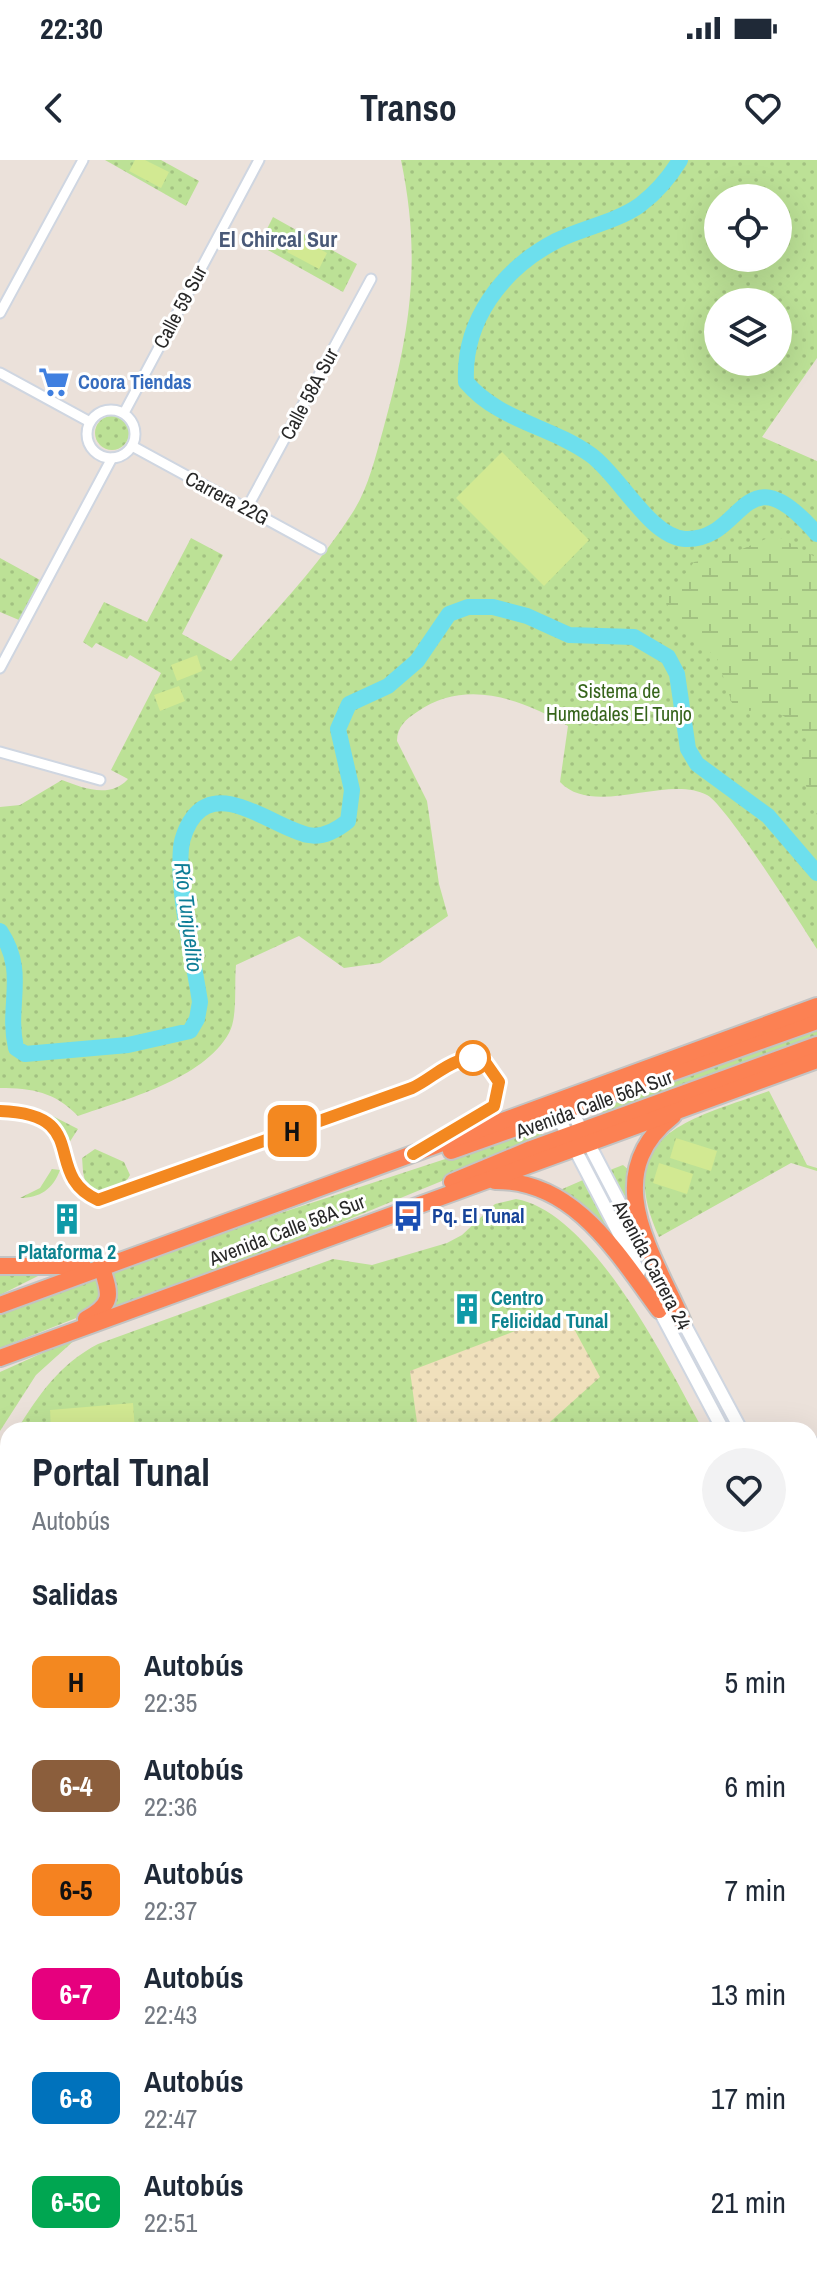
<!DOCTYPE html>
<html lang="es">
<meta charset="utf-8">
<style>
:root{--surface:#fff;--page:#f2f2f3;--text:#1f2937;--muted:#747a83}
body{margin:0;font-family:"Archivo Narrow",sans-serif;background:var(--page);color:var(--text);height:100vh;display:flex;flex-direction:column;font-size:30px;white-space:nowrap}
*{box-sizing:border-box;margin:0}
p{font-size:26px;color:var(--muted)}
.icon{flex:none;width:44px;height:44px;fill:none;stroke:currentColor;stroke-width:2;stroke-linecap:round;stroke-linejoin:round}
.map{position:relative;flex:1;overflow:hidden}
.panel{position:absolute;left:0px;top:1262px;width:818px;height:850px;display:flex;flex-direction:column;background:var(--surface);border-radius:24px 24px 0 0;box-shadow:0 8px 32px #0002}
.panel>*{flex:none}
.badge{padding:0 16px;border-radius:12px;font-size:28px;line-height:52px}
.controls{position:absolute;left:704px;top:24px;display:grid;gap:16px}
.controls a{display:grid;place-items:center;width:88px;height:88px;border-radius:50%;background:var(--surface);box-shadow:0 8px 32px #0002;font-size:40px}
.map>.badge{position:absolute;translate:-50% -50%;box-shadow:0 0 0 4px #fff}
h2{padding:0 32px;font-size:30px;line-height:72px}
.round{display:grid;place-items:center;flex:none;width:84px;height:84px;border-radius:42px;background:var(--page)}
.headline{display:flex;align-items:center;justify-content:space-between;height:136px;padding:0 32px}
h1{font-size:38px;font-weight:800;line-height:60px}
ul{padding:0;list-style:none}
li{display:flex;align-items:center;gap:24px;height:104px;padding:0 32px}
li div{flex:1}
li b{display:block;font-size:30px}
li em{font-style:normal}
li .badge{min-width:88px;font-weight:700;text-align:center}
.status{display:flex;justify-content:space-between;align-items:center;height:56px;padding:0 40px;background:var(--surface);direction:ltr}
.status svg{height:22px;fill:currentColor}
header{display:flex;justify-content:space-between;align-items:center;height:104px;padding:0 32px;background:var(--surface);font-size:36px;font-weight:800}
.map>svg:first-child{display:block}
.grass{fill:url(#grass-dots);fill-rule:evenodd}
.wetland{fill:url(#wetland-marsh)}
.sand{fill:url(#sand-dots)}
.garden{fill:url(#garden-furrows)}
.pitch{fill:#d2e992}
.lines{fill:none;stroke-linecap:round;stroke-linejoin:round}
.river{stroke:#6ddfed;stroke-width:16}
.street-casing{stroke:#cfd6e1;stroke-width:13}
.secondary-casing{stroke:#cfd6e1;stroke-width:16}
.primary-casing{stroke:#c3c3c3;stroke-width:18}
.highway-casing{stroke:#c3c3c3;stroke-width:20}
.street{stroke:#fff;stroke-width:9}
.secondary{stroke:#fff;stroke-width:12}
.primary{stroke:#efb55b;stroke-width:14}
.highway{stroke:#fc8153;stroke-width:16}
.line-casing{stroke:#fff;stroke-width:18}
.line{stroke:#f38820;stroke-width:12}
.stop-dot{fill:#fff;stroke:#f38820;stroke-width:4}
.labels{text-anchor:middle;stroke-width:6;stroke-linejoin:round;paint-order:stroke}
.street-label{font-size:20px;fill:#282828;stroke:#fff}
.shop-label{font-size:20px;font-weight:bold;fill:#366cbe;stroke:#fff;text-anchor:start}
.park-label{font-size:20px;fill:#35641a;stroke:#fff}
.transit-label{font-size:20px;font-weight:bold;fill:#164399;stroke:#fff;text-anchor:start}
.culture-label{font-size:20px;font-weight:bold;fill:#0d838f;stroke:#fff}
.neighbourhood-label{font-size:22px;font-weight:bold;fill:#495978;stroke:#fff}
.water-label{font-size:22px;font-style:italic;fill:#0e7d96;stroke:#fff}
</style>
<div class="status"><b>22:30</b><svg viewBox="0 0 49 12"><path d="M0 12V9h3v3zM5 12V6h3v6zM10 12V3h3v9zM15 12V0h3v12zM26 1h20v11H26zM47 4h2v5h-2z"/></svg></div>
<header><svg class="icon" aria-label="back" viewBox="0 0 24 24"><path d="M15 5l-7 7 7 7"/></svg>Transo<svg class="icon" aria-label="heart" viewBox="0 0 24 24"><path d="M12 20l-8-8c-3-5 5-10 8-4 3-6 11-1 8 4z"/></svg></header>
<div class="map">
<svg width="817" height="2111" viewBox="0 0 817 2111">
<defs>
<pattern id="grass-dots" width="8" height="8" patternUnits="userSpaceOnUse" patternTransform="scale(2)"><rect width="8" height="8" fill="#bce196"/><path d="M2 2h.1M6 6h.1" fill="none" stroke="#a2c181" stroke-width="1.8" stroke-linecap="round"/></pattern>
<pattern id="wetland-marsh" width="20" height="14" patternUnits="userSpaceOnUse" patternTransform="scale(2)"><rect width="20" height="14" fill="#bce196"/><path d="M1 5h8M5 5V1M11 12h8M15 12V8" fill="none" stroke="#a2c181"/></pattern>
<pattern id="sand-dots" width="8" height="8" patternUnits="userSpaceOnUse" patternTransform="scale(2)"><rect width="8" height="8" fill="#f0e0bc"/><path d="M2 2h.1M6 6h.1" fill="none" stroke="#cec0a2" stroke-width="1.8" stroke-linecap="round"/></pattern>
<pattern id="garden-furrows" width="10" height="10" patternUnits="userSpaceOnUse" patternTransform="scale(2)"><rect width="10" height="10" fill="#bce196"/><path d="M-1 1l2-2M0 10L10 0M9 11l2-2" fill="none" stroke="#a2c181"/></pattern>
</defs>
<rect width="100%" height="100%" fill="#ebe1da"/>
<!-- grass -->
<g class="grass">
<path d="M105,0H161L199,21L186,46Z"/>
<path d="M401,0H817V198L762,277L817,301V789C800,763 727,646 707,635C667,614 594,658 560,622L568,566C521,539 466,518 417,552C406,559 397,567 397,581L427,641L439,724L448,756L380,803L344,808L299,776L236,805C234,824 238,857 229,873C204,919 124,940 78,956C55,932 32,928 0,928V647L20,645L62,620C83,628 110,639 128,619L111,610L161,513L130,495L127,499L96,483L92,488L83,482L104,442L147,462L191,378L223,395L182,474L231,501C272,454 317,408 351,355C368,330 375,298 383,270C410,172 422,101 401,0ZM718,38H778V98H718ZM718,142H778V202H718Z"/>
<path d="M273,57L357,104L343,132L259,85Z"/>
<circle cx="112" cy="273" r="17"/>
<path d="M0,398L40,420L19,460L0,452Z"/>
<path d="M817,866V880L604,957L601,948Z"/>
<path d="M769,931L807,1005L817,1008V1011L791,1003L659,1077C612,973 689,960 769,931Z"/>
<path d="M0,946L39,949L78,969L69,983L50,959L31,950Z"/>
<path d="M540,968L544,979L245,1102L109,1149L107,1110Z"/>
<path d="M95,989L124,1002L130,1015C124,1029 96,1039 87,1024C82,1016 83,1006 82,998Z"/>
<path d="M623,1005L630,1011L632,1056L610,1010Z"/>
<path d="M583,1020L625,1096L577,1043L560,1030Z"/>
<path d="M516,1039C593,1052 668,1206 703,1270H17C39,1234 60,1204 98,1184L333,1099L372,1105L447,1083L462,1075L495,1044Z"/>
<path d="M0,1111L42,1114L0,1135Z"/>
<path d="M99,1112L105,1130L94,1151L0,1188V1151Z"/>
<path d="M78,1177L36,1215L0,1271V1212Z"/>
<path d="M8,1284V1604L0,1588V1297Z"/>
<path d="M810,1476L817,1488V2111H270L267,2104H810Z"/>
<path d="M0,1660L8,1676V1732L0,1716Z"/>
<path d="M193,2104H236L240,2111H197Z"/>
</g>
<!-- wetland -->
<path class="wetland" d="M775,375L817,398V655L798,604L809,581C785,552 776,547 740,552L732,543L717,498L682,467L665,441L694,402L721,398Z"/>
<!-- sand -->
<path class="sand" d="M565,1152L600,1217L541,1270H418L410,1211Z"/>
<!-- garden -->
<path class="garden" d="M52,1009L60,1010C53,1029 40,1038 20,1038L40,1028Z"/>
<!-- pitch -->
<g class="pitch">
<path d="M135,0H145L169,12L161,28L129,11Z"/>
<path d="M296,76L327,93L319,109L287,92Z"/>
<path d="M502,292L589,380L544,426L456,338Z"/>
<path d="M197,495L202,511L177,521L171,505Z"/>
<path d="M179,526L185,541L160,551L154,535Z"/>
<path d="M676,978L717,991L711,1011L670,998Z"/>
<path d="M659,1003L693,1014L687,1034L653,1023Z"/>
<path d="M133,1243L135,1270H51L50,1250Z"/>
<path d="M0,1351H8V1400L0,1401Z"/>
<path d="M8,1411V1466H0V1412Z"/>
<path d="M649,2104H789L790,2111H639Z"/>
</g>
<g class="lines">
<!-- river -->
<g class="river">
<path d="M680,0C669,18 657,32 640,45C616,62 582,68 556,81C502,109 463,161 466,222C499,261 551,266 591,295C620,316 650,377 685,379C745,382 742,287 817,374"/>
<path d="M0,771C28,813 6,844 16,888L25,894L128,885L190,871L197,859L200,842C193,795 177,735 181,688C182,677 188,663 195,655C223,622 275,668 308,675C323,678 337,670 348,661L352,630L338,569L349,544L388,526L417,501L449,454L468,447H493L527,456L569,475L634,477L668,497L677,514L688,589L697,604L768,656L817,713"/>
</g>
<defs>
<g id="street">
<path d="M0,153L83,0"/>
<path d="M0,213L90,262"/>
<circle cx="111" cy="274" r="24"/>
<path d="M124,253L259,0"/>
<path d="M132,286L321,389"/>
<path d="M247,348L371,119"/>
<path d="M0,508L112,298"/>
<path d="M0,592L100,620"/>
<path d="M810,1288L817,1283"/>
<path d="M0,1945L8,1960"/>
<path d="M87,2104L91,2111"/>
</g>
<g id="secondary">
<path d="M568,944L641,1084"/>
<path d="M553,947L639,1112"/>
<path d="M655,1142L723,1270"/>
<path d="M680,1156L741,1270"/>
<path d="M810,1400L817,1413"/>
<path d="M810,1431L817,1445"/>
<path d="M0,1787L8,1776"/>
<path d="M116,2111L122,2104"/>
</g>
<g id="primary">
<path d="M0,1626L8,1642"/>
<path d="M0,1751L8,1767"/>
<path d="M181,2104L185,2111"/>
<path d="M246,2104L250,2111"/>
</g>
<g id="highway">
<path d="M673,956C597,1015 653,1093 683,1162"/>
<path d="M451,991L817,861"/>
<path d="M495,1021C574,1020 617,1093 659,1150"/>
<path d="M452,1022L531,989L817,885"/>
<path d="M0,1106H83"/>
<path d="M0,1145L817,846"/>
<path d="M86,1159C115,1143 110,1134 101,1105"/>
<path d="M0,1198L817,900"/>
</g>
</defs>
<!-- street casing -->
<use href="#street" class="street-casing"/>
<!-- secondary casing -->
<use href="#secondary" class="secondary-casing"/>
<!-- primary casing -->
<use href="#primary" class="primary-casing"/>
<!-- highway casing -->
<use href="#highway" class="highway-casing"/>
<!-- street -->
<use href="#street" class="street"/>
<!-- secondary -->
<use href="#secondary" class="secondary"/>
<!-- primary -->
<use href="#primary" class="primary"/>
<!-- highway -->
<use href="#highway" class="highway"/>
</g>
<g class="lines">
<defs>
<path id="line" d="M0,951C94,954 40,1014 98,1040L412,928C436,917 457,890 485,902L499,922L494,946L413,994"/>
</defs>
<!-- line casing -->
<use href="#line" class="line-casing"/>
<!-- line -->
<use href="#line" class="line"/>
</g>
<!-- icons -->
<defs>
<symbol id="supermarket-bare" viewBox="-9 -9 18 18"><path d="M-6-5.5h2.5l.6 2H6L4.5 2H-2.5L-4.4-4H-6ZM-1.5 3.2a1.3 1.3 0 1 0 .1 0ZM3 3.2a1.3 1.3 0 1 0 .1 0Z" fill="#3f7fe0" stroke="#fff" stroke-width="2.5" paint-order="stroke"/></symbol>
<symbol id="bus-bare" viewBox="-9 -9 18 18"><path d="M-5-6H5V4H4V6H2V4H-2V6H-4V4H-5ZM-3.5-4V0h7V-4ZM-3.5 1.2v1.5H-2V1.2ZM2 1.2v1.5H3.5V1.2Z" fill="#1a4fb4" stroke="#fff" stroke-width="2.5" paint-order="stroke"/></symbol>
<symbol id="building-bare" viewBox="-9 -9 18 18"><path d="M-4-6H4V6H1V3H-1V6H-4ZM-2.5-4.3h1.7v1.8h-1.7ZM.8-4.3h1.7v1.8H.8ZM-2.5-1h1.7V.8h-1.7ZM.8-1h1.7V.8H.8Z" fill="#0f9aa8" stroke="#fff" stroke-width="2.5" paint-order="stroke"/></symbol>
</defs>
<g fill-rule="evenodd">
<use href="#supermarket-bare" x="32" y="200" width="44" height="44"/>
<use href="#bus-bare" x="386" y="1034" width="44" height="44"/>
<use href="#building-bare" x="45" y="1037" width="44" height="44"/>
<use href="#building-bare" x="445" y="1127" width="44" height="44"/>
</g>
<!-- markers -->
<circle class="stop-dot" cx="473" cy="898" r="16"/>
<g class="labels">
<!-- street labels -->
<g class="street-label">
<text transform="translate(180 147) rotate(-62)" y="7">Calle 59 Sur</text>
<text transform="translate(309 234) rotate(-62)" y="7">Calle 58A Sur</text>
<text transform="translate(227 338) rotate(28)" y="7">Carrera 22G</text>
<text transform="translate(594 944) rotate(-20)" y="7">Avenida Calle 56A Sur</text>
<text transform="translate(287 1070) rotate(-21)" y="7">Avenida Calle 58A Sur</text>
<text transform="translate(652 1105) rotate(62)" y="7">Avenida Carrera 24</text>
</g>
<!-- shop labels -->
<g class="shop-label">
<text x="78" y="229">Coora Tiendas</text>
</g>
<!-- park labels -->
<g class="park-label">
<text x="619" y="538">Sistema de<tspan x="619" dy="23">Humedales El Tunjo</tspan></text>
</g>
<!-- transit labels -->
<g class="transit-label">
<text x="432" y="1063">Pq. El Tunal</text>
</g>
<!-- culture labels -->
<g class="culture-label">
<text x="67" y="1099">Plataforma 2</text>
<text x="491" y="1145" text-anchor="start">Centro<tspan x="491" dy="23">Felicidad Tunal</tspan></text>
</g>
<!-- neighbourhood labels -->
<g class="neighbourhood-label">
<text x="278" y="87">El Chircal Sur</text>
</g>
<!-- water labels -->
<g class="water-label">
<text transform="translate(189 757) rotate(83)" y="8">Río Tunjuelito</text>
</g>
</g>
</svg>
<div class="controls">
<a><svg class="icon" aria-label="locate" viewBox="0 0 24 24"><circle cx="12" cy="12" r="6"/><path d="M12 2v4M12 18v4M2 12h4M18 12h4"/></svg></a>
<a><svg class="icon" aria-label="layers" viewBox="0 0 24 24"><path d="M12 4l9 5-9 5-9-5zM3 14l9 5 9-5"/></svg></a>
</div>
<b class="badge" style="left:292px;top:971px;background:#f38820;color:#111">H</b>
<section class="panel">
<div class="headline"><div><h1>Portal Tunal</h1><p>Autobús</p></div><a class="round"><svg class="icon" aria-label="heart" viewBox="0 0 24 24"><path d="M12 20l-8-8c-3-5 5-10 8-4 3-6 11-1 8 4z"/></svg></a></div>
<h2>Salidas</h2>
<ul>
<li><span class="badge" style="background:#f38820;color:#111">H</span><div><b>Autobús</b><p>22:35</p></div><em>5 min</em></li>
<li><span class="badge" style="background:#8b5e3c;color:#fff">6-4</span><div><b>Autobús</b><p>22:36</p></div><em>6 min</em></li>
<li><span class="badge" style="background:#f58220;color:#111">6-5</span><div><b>Autobús</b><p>22:37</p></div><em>7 min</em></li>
<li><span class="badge" style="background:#e6007e;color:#fff">6-7</span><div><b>Autobús</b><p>22:43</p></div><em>13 min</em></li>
<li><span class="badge" style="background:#0072bc;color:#fff">6-8</span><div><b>Autobús</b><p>22:47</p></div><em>17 min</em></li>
<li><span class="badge" style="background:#00a651;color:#fff">6-5C</span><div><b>Autobús</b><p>22:51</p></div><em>21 min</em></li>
</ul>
</section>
</div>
